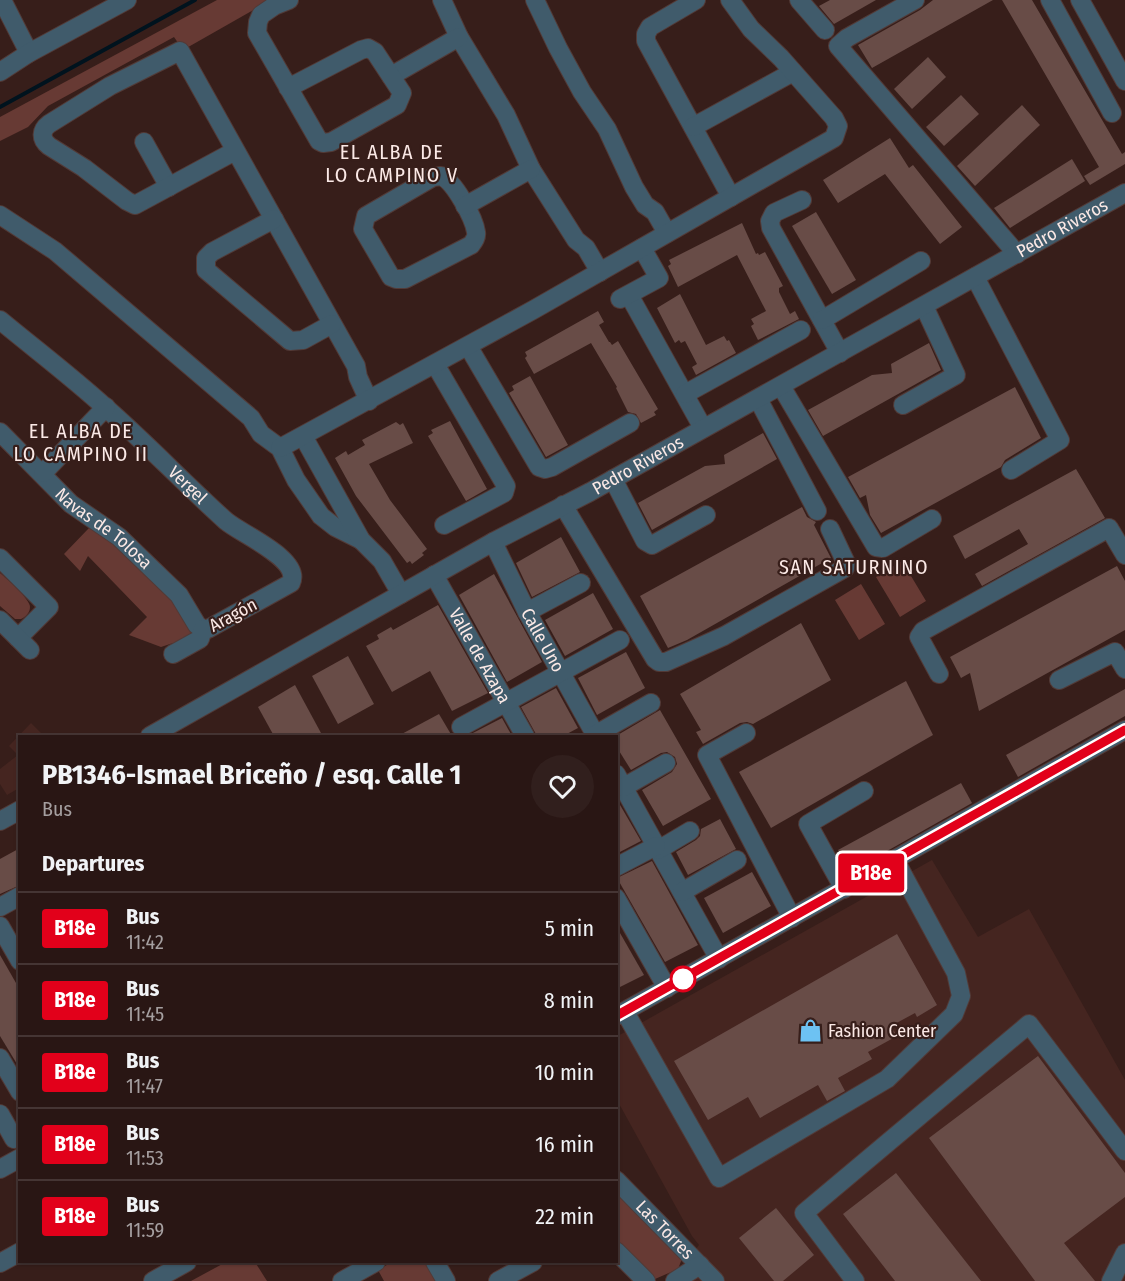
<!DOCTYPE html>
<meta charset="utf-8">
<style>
:root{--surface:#291614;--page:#311f1d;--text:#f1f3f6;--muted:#a59fa0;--line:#453534}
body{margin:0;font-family:"Fira Sans Condensed",sans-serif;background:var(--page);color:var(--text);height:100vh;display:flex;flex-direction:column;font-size:22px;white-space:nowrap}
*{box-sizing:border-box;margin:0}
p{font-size:20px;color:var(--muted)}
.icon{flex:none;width:33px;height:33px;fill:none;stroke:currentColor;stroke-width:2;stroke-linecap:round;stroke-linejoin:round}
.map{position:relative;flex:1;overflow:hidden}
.details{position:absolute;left:18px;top:735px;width:600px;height:528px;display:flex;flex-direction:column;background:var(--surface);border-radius:0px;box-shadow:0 2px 4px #0004,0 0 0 2px var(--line)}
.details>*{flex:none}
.badge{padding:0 12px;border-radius:4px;font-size:21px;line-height:39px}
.map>.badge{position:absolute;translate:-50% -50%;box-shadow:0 0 0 3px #fff}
h2{padding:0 24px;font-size:22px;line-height:54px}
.round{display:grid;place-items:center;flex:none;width:63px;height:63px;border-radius:32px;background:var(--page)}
.summary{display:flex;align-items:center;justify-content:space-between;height:102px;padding:0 24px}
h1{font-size:28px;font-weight:700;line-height:45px}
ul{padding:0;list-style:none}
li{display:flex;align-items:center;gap:18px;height:72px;padding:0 24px;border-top:2px solid var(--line)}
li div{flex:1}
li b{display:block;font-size:22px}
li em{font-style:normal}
li .badge{min-width:66px;font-weight:700;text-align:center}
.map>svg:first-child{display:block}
.built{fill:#452520}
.green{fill:#673a34}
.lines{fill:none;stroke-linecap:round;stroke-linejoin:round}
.stream{stroke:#00131e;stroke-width:4}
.building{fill:#684c47}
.minor-casing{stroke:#523a37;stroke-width:20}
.minor{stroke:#405b6b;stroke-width:18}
.line-casing{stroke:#fff;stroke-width:14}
.line{stroke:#e2001a;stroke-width:9}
.stop-dot{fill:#fff;stroke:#e2001a;stroke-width:3}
.labels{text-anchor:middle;stroke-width:4.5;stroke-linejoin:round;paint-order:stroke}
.street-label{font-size:18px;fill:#fbe9e6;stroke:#371e1a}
.poi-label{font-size:18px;fill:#fbe9e6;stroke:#371e1a;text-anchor:start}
.neighbourhood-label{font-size:20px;letter-spacing:1.5px;fill:#fbe9e6;stroke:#371e1a}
</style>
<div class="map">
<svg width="1125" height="1281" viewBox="0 0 1125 1281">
<rect width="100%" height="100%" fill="#371e1a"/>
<!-- built -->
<g class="built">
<path d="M31,723L44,736H20L19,788L7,795L0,784V769L18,755L9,746Z"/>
<path d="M932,860L978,937L1029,909L1125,1080V1281H672L699,1245L692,1236L617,1100L616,1037Z"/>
</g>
<!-- green -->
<g class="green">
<path d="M217,0H271L183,50L174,37L48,106L28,127L0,141V117Z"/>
<path d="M89,528L116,544L167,593L196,636L180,645L173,643L161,647L129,635L147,617L88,556L80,571L64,554Z"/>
<path d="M902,561L926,601L900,617L876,577Z"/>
<path d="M0,573C7,579 30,599 30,607C30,613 25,617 21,619H15L0,606Z"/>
<path d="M861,584L885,624L859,640L835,600Z"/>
<path d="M616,1189L683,1256L678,1269L655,1279L617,1240Z"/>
<path d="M226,1262H255L267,1281H191Z"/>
<path d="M392,1262H427L438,1281H384L378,1270Z"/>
</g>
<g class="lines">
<!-- stream -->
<path class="stream" d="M0,107L195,0"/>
</g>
<!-- building -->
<g class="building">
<path d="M830,0H876L834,24L819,6Z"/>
<path d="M933,0H993L872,68L858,45L920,10Z"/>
<path d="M1002,0H1032L1122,154L1125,152V164L1090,185L1084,176L1099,167Z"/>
<path d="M928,57L946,77L912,109L894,89Z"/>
<path d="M961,95L979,114L944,146L926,127Z"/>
<path d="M1022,105L1040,125L975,186L957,166Z"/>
<path d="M890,138L909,168L913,165L962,227L940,244L885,174L838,203L823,180Z"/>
<path d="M1072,159L1085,181L1010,228L994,208Z"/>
<path d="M816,212L856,280L832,294L792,226Z"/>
<path d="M742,223L756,254L758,253L759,255L765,252L783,286L779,288V292L790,314L795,311L799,319L758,340L751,326L754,324L751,319L766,311L737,255L678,287L668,266L671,264L669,260Z"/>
<path d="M680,294L706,345L724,336L727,341L729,340L736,353L696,375L692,367L697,364L685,341L681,343L679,340L675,343L657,308Z"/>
<path d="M598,311L604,322L599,325L609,342H610L612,345L618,341L658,409L654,412L656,415L641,423L636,414L628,412L616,388L617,387L591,343L534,374L525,358L527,356L525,352Z"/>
<path d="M929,343L941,370L823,436L808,410L872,375L892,373L891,364Z"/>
<path d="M530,376L568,445L546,457L509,393L514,390L512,386Z"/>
<path d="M1015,387L1041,438L1005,460L1001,467L881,533L870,515L866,495L860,498L848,477Z"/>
<path d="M450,421L487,489L466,501L428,436L433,433L431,430Z"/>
<path d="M396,422L400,425L403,423L413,443L369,464L390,500L427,549L422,553L424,555L412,564L410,561L407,563L369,513L356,496L335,458L346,451L348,455L365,445L362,440Z"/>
<path d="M763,433L777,459L652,530L638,503L705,466L725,464L724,455Z"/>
<path d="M1076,469L1105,518L982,586L975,574L1028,544L1019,529L965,559L953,536Z"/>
<path d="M802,507L807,517L816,522L814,525L831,558L687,640L668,648L640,596Z"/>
<path d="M561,537L580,572L532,597L516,563Z"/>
<path d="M1117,566L1125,581V630L979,711L970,673L961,678L950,657Z"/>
<path d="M494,574L542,662L507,682L459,595Z"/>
<path d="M593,593L613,629L565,656L545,620Z"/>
<path d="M438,605L488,693L452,711L430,671L392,692L366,646L379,639L377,635L391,627L393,630Z"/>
<path d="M801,623L831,680L753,724L747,722L740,723L703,744L696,732L701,730L680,694Z"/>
<path d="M626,652L645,688L597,715L578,678Z"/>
<path d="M348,656L374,704L338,724L312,676Z"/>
<path d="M906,681L933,735L771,828L739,772Z"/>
<path d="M295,685L321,733L315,736H274L258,707Z"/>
<path d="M556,688L578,728L563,736H537L521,707Z"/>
<path d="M1125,689V716L1018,777L1006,755Z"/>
<path d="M660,710L711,799L663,826L642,790L672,772L677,764L675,757L667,752L661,753L631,770L616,746V736Z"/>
<path d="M439,714L452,736H398Z"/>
<path d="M502,718L512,736H467Z"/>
<path d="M961,783L972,803L850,872L838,850Z"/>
<path d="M616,798L641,841L616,854Z"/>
<path d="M720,819L736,849L688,875L676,852L696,840L700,836L701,829Z"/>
<path d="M20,848V885L0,894V859Z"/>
<path d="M652,861L698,945L665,962L617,878Z"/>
<path d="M752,872L771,906L723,933L704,898Z"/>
<path d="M616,926L644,975L616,989Z"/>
<path d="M897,934L937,1005L917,1017L915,1013L891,1026L897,1036L868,1052L872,1059L838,1078L845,1091L827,1101L818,1085L760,1118L748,1097L708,1120L674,1061Z"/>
<path d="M0,955L20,990V1069L0,1036Z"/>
<path d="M1038,1056L1125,1173V1197L1064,1243L1095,1281H1035L929,1138Z"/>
<path d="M896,1173L981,1281H895L843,1214Z"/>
<path d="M776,1208L814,1255L783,1281H774L739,1238Z"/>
</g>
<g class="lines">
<defs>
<g id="minor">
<path d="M2,0L29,53"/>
<path d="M442,0L459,37L506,115L531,169L576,240L586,248L600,272"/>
<path d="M535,0L558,48L582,92L607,129L634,187L645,205L655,212L667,233"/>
<path d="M696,0L650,27L646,34V41L731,197"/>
<path d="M799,0L825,30"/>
<path d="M915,0L847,38L838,46L1017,254"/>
<path d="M1050,0L1112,113"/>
<path d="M1080,0L1125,81"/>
<path d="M0,72L29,53L127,0"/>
<path d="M391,76L459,37"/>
<path d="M288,88L361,50L368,48L375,52L402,93L397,105L331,142L323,143L319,141L257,33L258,22L261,15L274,6L289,0"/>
<path d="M693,127L793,72"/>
<path d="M144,142L169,187"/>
<path d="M235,151L135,205L127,201L84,168L49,146C40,139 41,130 49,124L110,86L180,51L356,366L358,377L369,401"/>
<path d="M441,176C454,181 474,218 476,232C477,237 474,241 471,245L405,279H396L391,277L363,229L366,216L433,177Z"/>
<path d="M802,200L774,213L770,221L771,228L840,353"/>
<path d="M465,206L531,169"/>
<path d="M0,215L55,251L251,418L261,434L280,448L296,480L321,516L335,527L361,540"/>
<path d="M274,219L212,252L206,258V270L290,341L303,340L332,324"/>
<path d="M975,277L1060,440L1011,470"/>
<path d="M629,295L703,428"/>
<path d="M620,299L659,278L642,248"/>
<path id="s1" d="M0,320C35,349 72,377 106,408C147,444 185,484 226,521C241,534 302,559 291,583L208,629H203"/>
<path d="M822,320L921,261"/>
<path d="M468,346L539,467L545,469L552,467L630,423"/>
<path d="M435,364L506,486L504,493L444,525"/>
<path d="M781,386L876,547L883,548L932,519"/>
<path d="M685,394L801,330"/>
<path d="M758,399L817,511"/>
<path d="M903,405L956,375L924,306"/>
<path id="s2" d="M0,432L71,504L119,537L179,595L197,625L203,629"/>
<path d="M303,436L361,540L382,561L401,594"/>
<path d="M280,448L533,310L834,138L838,126L834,118L781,58L751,29L730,0"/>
<path d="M43,473L106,407"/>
<path d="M613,479L645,541L652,545L706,515"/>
<path d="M563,505L655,659L659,662H666L724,636L845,568L846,563L830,529"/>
<path id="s3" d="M493,542L527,612L596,736"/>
<path d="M0,558L49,607L18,638"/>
<path id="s4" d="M434,575L525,736"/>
<path d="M527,612L581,583"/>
<path d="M0,620L30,650"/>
<path d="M173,654L200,639L203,629"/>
<path d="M939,674L919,637L923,631L1109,528L1125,555"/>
<path d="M1059,680L1115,652L1125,669"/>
<path d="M461,727L620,640"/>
<path d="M746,733L707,755L792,918"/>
<path id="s5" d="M150,736L493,542L590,492L1125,193"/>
<path d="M593,736L651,703"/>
<path d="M616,774L719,959"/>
<path d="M624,787L666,763"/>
<path d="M0,821L20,810"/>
<path d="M658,850L690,831"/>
<path d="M616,867L656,846"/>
<path d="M844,889L808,824L864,791"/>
<path d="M682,892L737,860"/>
<path d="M616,898L667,988"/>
<path d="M0,907L20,896"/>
<path d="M0,926L20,961"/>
<path d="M625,1012L719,1178L887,1079L954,1014L961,996L956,973L895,860"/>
<path d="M616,1016L1125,730"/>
<path d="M0,1058L20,1092"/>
<path d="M0,1114L14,1139"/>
<path d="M0,1169L20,1158"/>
<path id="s6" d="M616,1180L715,1281"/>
<path d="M616,1251L646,1281"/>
<path d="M435,1262L446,1281"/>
<path d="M0,1263L20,1252"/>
<path d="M153,1281L187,1262"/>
<path d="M342,1281L376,1262"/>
<path d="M498,1281L533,1262"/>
<path d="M675,1281L700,1265"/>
<path d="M855,1281L804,1213L1029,1024L1125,1151"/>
<path d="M1111,1281L1125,1253"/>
</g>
</defs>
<!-- minor casing -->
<use href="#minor" class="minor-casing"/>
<!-- minor -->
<use href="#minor" class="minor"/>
</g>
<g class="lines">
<defs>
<path id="line" d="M616,1016L1125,730"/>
</defs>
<!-- line casing -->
<use href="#line" class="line-casing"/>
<!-- line -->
<use href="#line" class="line"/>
</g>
<!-- icons -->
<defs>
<symbol id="shop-bare" viewBox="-9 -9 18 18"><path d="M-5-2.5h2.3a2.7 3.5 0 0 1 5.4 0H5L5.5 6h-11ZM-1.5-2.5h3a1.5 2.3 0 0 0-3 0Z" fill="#6dc2f3" stroke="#371e1a" stroke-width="2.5" paint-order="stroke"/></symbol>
</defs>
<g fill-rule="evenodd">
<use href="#shop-bare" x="794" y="1014" width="33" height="33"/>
</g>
<!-- markers -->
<circle class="stop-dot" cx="683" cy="979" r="12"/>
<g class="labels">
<!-- street labels -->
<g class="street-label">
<text dy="6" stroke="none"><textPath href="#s5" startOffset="1044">Pedro Riveros</textPath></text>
<text dy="6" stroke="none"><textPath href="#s5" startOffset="558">Pedro Riveros</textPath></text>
<text dy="6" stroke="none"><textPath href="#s1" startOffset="250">Vergel</textPath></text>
<text dy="6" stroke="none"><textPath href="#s2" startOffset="142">Navas de Tolosa</textPath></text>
<text transform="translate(233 615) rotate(-28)" y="6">Aragón</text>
<text dy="6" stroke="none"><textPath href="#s3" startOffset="110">Calle Uno</textPath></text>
<text dy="6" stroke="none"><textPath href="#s4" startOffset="93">Valle de Azapa</textPath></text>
<text dy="6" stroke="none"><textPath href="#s6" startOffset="70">Las Torres</textPath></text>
</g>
<!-- poi labels -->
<g class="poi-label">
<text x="828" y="1037">Fashion Center</text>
</g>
<!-- neighbourhood labels -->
<g class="neighbourhood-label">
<text x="392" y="159">EL ALBA DE<tspan x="392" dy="23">LO CAMPINO V</tspan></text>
<text x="81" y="438">EL ALBA DE<tspan x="81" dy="23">LO CAMPINO II</tspan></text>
<text x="854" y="574">SAN SATURNINO</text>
</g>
</g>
</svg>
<b class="badge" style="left:871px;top:873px;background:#e2001a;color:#fff">B18e</b>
<section class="details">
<div class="summary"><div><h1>PB1346-Ismael Briceño / esq. Calle 1</h1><p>Bus</p></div><a class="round"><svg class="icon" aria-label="heart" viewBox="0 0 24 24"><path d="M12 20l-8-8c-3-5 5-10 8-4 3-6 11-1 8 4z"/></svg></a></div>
<h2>Departures</h2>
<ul>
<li><span class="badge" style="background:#e2001a;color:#fff">B18e</span><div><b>Bus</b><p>11:42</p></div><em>5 min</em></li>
<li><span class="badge" style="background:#e2001a;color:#fff">B18e</span><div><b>Bus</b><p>11:45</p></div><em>8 min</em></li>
<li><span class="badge" style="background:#e2001a;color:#fff">B18e</span><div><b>Bus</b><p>11:47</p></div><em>10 min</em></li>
<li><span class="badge" style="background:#e2001a;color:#fff">B18e</span><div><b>Bus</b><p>11:53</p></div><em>16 min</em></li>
<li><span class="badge" style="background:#e2001a;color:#fff">B18e</span><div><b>Bus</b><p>11:59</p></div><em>22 min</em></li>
</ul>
</section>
</div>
